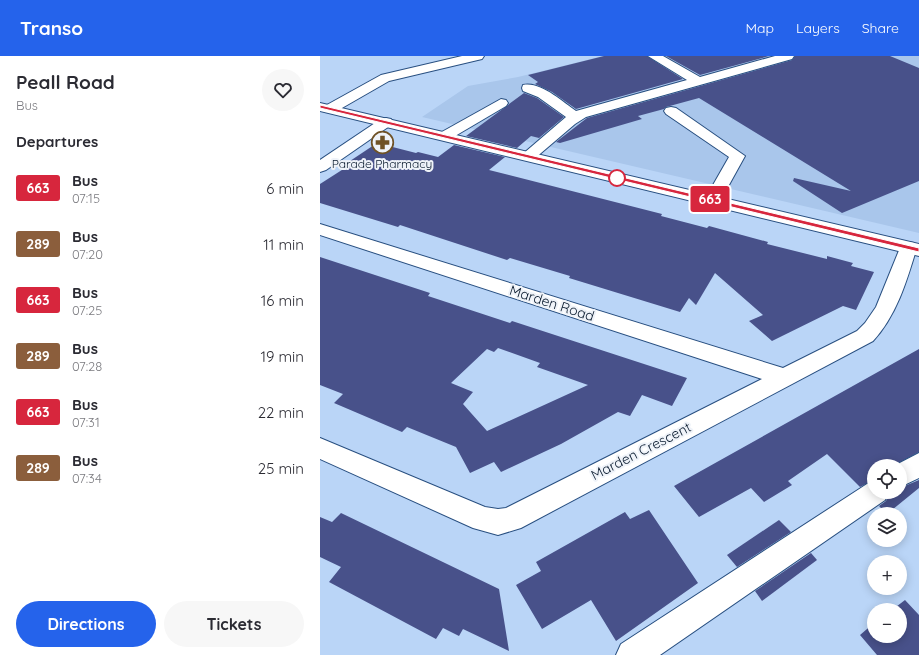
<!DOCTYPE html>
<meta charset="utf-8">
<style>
:root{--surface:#fff;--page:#f7f7f7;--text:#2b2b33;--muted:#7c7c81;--accent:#2563eb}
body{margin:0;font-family:Quicksand,sans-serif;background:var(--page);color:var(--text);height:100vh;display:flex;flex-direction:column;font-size:15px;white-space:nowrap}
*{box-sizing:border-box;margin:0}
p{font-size:13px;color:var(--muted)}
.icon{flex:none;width:22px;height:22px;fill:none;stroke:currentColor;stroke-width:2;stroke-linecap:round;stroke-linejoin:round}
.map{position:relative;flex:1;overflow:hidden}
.panel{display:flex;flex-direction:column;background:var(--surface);width:320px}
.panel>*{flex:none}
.badge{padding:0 8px;border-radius:3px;font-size:14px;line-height:26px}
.fabs{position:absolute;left:547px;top:403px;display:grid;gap:8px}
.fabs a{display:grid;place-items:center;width:40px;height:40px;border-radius:50%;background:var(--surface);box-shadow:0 2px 10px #0003;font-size:20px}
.map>.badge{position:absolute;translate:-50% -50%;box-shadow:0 0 0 2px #fff}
h2{padding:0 16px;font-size:15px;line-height:36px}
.round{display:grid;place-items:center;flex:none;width:42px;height:42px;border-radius:21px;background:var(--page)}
.summary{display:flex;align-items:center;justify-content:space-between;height:68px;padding:0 16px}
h1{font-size:19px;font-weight:800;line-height:30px}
.button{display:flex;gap:8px;margin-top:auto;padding:8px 16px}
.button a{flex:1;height:46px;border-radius:24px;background:var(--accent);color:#fff;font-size:16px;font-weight:800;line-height:46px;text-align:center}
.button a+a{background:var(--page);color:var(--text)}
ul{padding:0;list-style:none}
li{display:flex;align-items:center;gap:12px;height:56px;padding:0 16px}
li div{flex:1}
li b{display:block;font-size:15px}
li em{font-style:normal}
li .badge{min-width:44px;font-weight:700;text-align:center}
header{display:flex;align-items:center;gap:24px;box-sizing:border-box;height:56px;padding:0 20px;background:var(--accent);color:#fff}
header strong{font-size:19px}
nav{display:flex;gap:22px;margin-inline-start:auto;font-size:14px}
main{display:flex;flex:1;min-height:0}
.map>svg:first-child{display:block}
.built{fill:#a9c6eb}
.building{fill:#48518a;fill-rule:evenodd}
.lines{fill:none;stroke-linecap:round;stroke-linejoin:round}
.minor-casing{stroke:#284f80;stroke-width:2}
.highway-casing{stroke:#284f80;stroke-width:2}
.minor{fill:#fff;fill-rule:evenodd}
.highway{fill:#fff;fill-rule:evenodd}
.line{fill:#d7263d;stroke:#fff}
.stop-dot{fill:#fff;stroke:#d7263d;stroke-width:2}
.labels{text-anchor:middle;stroke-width:4;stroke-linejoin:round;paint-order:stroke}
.far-poi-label{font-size:12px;fill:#091a2e;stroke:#eff3f9}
.street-label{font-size:14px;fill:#091a2e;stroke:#eff3f9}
</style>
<header>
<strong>Transo</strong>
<nav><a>Map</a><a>Layers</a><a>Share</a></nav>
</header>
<main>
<section class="panel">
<div class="summary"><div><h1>Peall Road</h1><p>Bus</p></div><a class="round"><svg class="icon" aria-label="heart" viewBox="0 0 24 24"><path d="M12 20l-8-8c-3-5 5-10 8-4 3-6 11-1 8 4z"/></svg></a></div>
<h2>Departures</h2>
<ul>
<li><span class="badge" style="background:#d7263d;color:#fff">663</span><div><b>Bus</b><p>07:15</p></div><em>6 min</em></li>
<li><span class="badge" style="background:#8b5e3c;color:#fff">289</span><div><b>Bus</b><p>07:20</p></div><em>11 min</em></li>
<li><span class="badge" style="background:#d7263d;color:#fff">663</span><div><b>Bus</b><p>07:25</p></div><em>16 min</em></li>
<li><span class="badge" style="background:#8b5e3c;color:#fff">289</span><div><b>Bus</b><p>07:28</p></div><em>19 min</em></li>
<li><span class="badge" style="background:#d7263d;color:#fff">663</span><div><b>Bus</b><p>07:31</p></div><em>22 min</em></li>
<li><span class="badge" style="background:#8b5e3c;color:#fff">289</span><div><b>Bus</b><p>07:34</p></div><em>25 min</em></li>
</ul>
<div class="button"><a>Directions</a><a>Tickets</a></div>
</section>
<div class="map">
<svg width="599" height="599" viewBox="0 0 599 599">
<rect width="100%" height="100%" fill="#bad5f7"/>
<!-- built -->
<path class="built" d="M283,0H599V177L102,61L148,30L198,21Z"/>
<!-- building -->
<g class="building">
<path d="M284,0H327L363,23L256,53L232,36L215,28L218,26L208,19Z"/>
<path d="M346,0H449L380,19Z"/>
<path d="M475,0H570L599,12V125L522,157L473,125L474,122L531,135L379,42L346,51L344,53L318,60L322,63L240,87L236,86L267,62L472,4Z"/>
<path d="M204,37L217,42L244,61L219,82L211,80L197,92L146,80Z"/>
<path d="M57,87L96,97L98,96L118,101L134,89L185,101L169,114L342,158L341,160L387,172L389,170L448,186L447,188L507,203V200L533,207L531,210L554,216L536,254L523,250L452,285L429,265L443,259L395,217L376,249L369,242L360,256L249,222L250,220L190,202L187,204L80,169L78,171L0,147V128L25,112L21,111Z"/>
<path d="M0,201L110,237L108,240L190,267L192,265L367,322L352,350L322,339L310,360L298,356L241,388L181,416L174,406L150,417L136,391L87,371L82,376L14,347L23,338L0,329ZM178,292L220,307L217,311L268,329L167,375L143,348L153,336L131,327L167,293L174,296Z"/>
<path d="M599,293V396L573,410H554V424L540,431L507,398L468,425L472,429L444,446L431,432L379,461L354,430Z"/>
<path d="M599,424V432L567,458L559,450L566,445L570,436H580V432Z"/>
<path d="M329,454L378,527L296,585L271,544L222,573L196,529L221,515L216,506L305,456L310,463Z"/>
<path d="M21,457L179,533L189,595L143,573L139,580L123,572L116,583L9,526L21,511L0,501V461L12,466Z"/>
<path d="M459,464L471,476L417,511L407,499Z"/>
<path d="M491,497L497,504L442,545L435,535Z"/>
<path d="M585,544L599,559V599H557L540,579L554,567V580H580V554H572Z"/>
</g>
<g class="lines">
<defs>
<g id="minor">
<path d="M142,0H164L162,3L69,25L15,56H5L3,53L5,50L61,19Z"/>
<path d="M328,0H343L380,21L455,0H474L472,3L266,61L255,68L214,103H204L201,100L204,97L246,61L218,41L203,35L202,32L203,29C220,25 243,46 256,55L367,24Z"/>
<path d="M181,43L186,44L188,47L186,50L130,83H120L118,80L120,77Z"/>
<path d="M351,51L356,52L425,100L399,147L393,148L387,147L385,143L409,101L346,58L344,55L346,52Z"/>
<path d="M66,62L71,63L73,66L71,69L6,114L0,116V104L61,63Z"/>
<path d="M0,168L463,312L537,275L545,267L556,251L582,187L588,186L594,187L597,191C587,224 577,259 553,285L201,472L178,479L153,472L0,403V382L165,451L178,453L186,452L442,323L0,179Z"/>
<path d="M599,397V422L580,431V410H574Z"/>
<path d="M554,425V436H569L565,444L340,599H296L301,588L547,428Z"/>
</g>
<path id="highway" d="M0,47L599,188V200L0,55Z"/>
</defs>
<!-- minor casing -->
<use href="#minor" class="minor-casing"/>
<!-- highway casing -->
<use href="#highway" class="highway-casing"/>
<!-- minor -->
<use href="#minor" class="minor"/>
<!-- highway -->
<use href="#highway" class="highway"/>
</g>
<!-- line -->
<path class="line" d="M0,49L599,192V196L0,52Z"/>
<!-- icons -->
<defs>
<symbol id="pharmacy-ring" viewBox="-11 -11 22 22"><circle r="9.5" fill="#eff3f9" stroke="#6f5226" stroke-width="1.5"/><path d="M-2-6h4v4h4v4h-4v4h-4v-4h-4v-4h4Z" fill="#6f5226"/></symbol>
</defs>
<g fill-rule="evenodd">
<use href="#pharmacy-ring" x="50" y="74" width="25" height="25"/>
</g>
<!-- markers -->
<circle class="stop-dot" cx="297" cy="122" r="8"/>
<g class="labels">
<!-- far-poi labels -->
<g class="far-poi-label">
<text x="62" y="112">Parade Pharmacy</text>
</g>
<!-- street labels -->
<g class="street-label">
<text transform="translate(232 247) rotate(18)" y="5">Marden Road</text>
<text transform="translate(321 395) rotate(-27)" y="5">Marden Crescent</text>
</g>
</g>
</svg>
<div class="fabs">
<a><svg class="icon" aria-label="locate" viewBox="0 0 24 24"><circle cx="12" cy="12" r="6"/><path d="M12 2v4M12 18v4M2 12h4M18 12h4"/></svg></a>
<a><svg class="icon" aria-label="layers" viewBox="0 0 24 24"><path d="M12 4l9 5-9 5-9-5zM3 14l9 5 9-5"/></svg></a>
<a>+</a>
<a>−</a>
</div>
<b class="badge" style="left:390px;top:143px;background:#d7263d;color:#fff">663</b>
</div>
</main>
